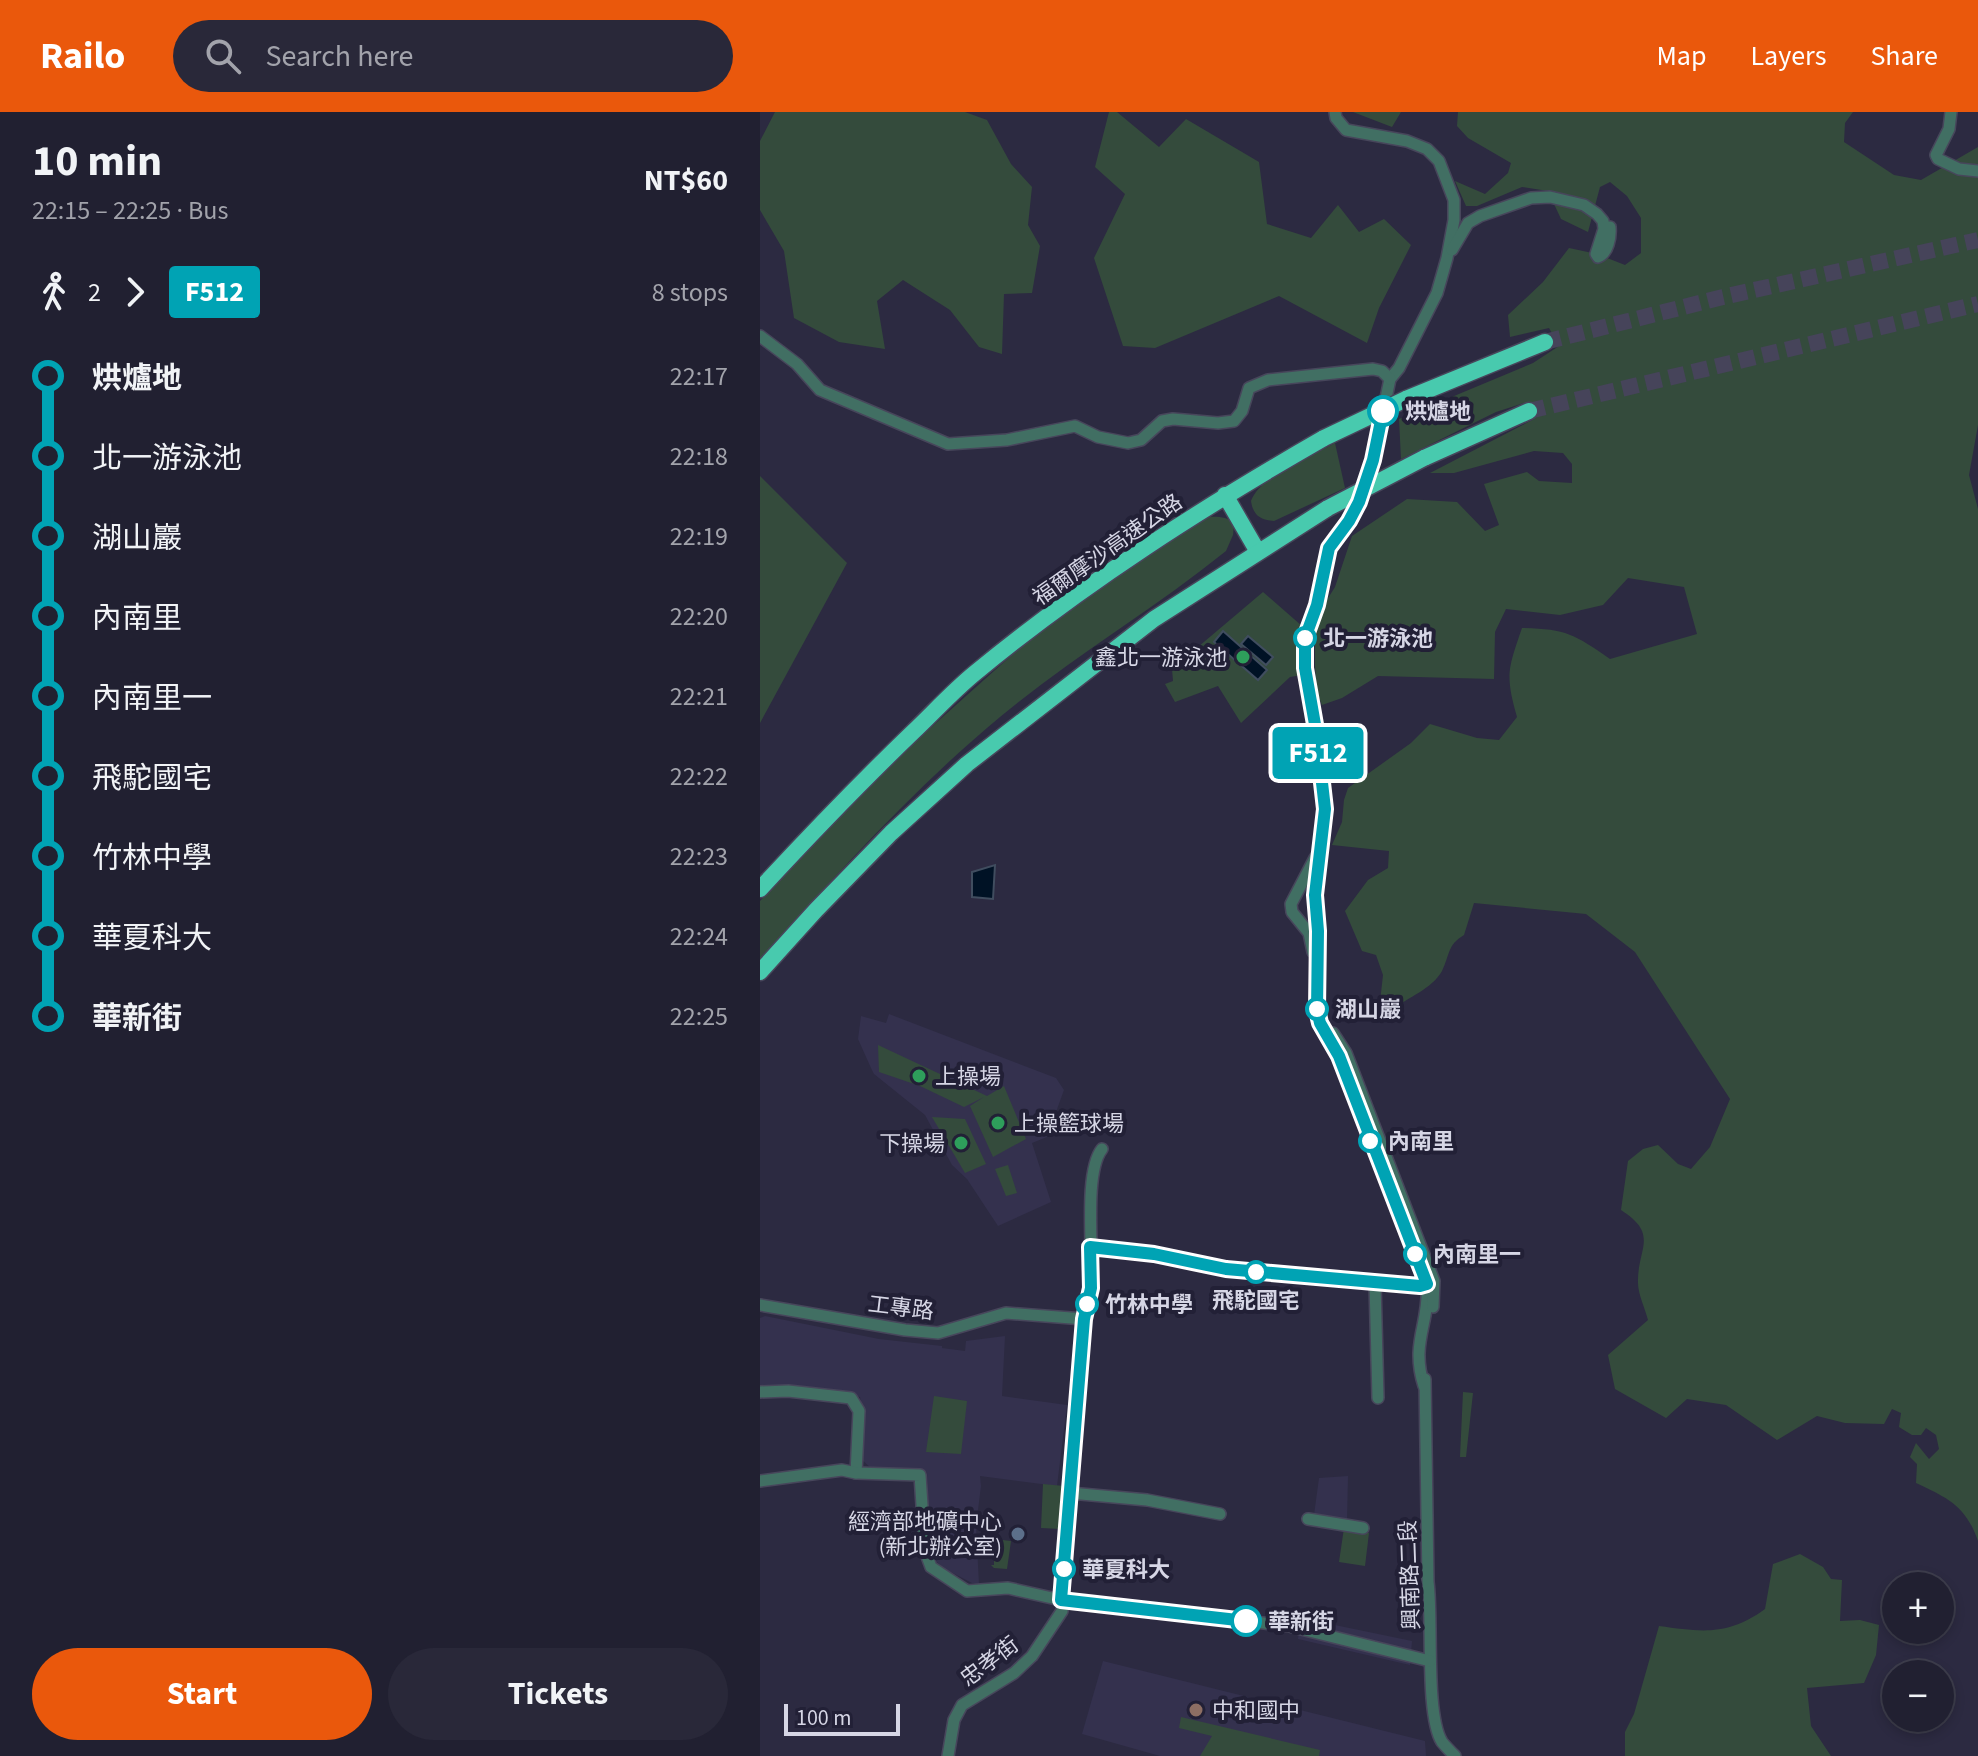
<!DOCTYPE html>
<meta charset="utf-8">
<style>
:root{--surface:#212031;--page:#292839;--text:#f1f3f6;--muted:#a2a3ab;--line:#3e3e4d;--accent:#ea580c}
body{margin:0;font-family:"Source Sans 3","Noto Sans TC",sans-serif;background:var(--page);color:var(--text);height:100vh;display:flex;flex-direction:column;font-size:30px;white-space:nowrap}
*{box-sizing:border-box;margin:0}
p{font-size:26px;color:var(--muted)}
.icon{flex:none;width:44px;height:44px;fill:none;stroke:currentColor;stroke-width:2;stroke-linecap:round;stroke-linejoin:round}
.map{position:relative;flex:1;overflow:hidden}
.sheet{display:flex;flex-direction:column;background:var(--surface);width:760px}
.sheet>*{flex:none}
.badge{padding:0 16px;border-radius:6px;font-size:28px;line-height:52px}
.controls{position:absolute;left:1122px;top:1460px;display:grid;gap:16px}
.controls a{display:grid;place-items:center;width:72px;height:72px;border-radius:50%;background:var(--surface);box-shadow:0 4px 12px #0003,0 0 0 2px var(--line);font-size:40px}
.scale{position:absolute;left:24px;bottom:20px;width:116px;box-sizing:border-box;padding-left:8px;border:4px solid #d6d6e5;border-top:0;font-size:22px;line-height:28px;white-space:nowrap;color:#d6d6e5;-webkit-text-stroke:6px #222036;paint-order:stroke}
.map>.badge{position:absolute;translate:-50% -50%;box-shadow:0 0 0 4px #fff}
.legs{display:flex;align-items:center;gap:12px;height:88px;padding:0 32px;font-size:26px}
.legs p{margin-inline-start:auto}
.headline{display:flex;align-items:center;justify-content:space-between;height:136px;padding:0 32px}
h1{font-size:44px;font-weight:700;line-height:60px}
.primary-button{display:flex;gap:16px;margin-top:auto;padding:16px 32px}
.primary-button a{flex:1;height:92px;border-radius:48px;background:var(--accent);color:#fff;font-size:32px;font-weight:700;line-height:92px;text-align:center}
.primary-button a+a{background:var(--page);color:var(--text)}
ul{padding:0 32px;list-style:none}
li{display:flex;align-items:center;gap:28px;height:80px;font-size:30px}
li i{display:grid;place-items:center;width:12px;height:100%;margin:0 10px;background:currentColor}
li i::after{content:'';width:20px;height:20px;margin:-10px;border:6px solid;border-radius:50%;background:var(--surface)}
li p{margin-inline-start:auto}
li:first-child i{background:linear-gradient(#0000 50%,currentColor 0)}
li:last-child i{background:linear-gradient(currentColor 50%,#0000 0)}
header{display:flex;align-items:center;gap:48px;box-sizing:border-box;height:112px;padding:0 40px;background:var(--accent);color:#fff}
header strong{font-size:38px}
nav{display:flex;gap:44px;margin-inline-start:auto;font-size:28px}
.search{width:560px;height:72px;background:var(--page);display:flex;align-items:center;gap:20px;box-sizing:border-box;padding:0 28px;border-radius:44px;color:var(--muted);font-size:30px}
main{display:flex;flex:1;min-height:0}
.map>svg:first-child{display:block}
.built{fill:#34314e}
.green{fill:#344b3c}
.water{fill:#001225;stroke:#404d5f;stroke-width:2}
.lines{fill:none;stroke-linecap:round;stroke-linejoin:round}
.highway-tunnel{stroke:#46445a;stroke-width:16;stroke-dasharray:16 8;stroke-linecap:butt}
.minor-casing{stroke:#47465b;stroke-width:14}
.highway-casing{stroke:#47465b;stroke-width:19}
.minor{stroke:#416f63;stroke-width:11}
.highway{stroke:#48caae;stroke-width:16}
.highway-bridge-casing{stroke:#47465b;stroke-width:19;stroke-linecap:butt}
.highway-bridge{stroke:#48caae;stroke-width:16}
.line-1-casing{stroke:#fff;stroke-width:18}
.line-1{stroke:#00a3b4;stroke-width:12}
.stop-1-dot{fill:#fff;stroke:#00a3b4;stroke-width:4}
.leisure-dot{fill:#2e9e5b;stroke:#222036;stroke-width:3}
.service-dot{fill:#5c6f8a;stroke:#222036;stroke-width:3}
.education-dot{fill:#8d6e63;stroke:#222036;stroke-width:3}
.labels{text-anchor:middle;stroke-width:8;stroke-linejoin:round;paint-order:stroke}
.stop-label{font-size:22px;font-weight:bold;fill:#d6d6e5;stroke:#222036;text-anchor:start}
.street-label{font-size:22px;fill:#d6d6e5;stroke:#222036}
.poi-label{font-size:22px;fill:#d6d6e5;stroke:#222036;text-anchor:end}
</style>
<header>
<strong>Railo</strong>
<div class="search"><svg class="icon" aria-label="search" viewBox="0 0 24 24"><circle cx="10" cy="10" r="6"/><path d="M15 15l6 6"/></svg>Search here</div>
<nav><a>Map</a><a>Layers</a><a>Share</a></nav>
</header>
<main>
<section class="sheet">
<div class="headline"><div><h1>10 min</h1><p>22:15 – 22:25 · Bus</p></div><b>NT$60</b></div>
<div class="legs"><svg class="icon" aria-label="walk" viewBox="0 0 24 24"><circle cx="13" cy="4" r="2"/><path d="M13 8l-2 6 4 7M11 14l-3 7M7 12l3-4h3l4 4"/></svg>2<svg class="icon" aria-label="forward" viewBox="0 0 24 24"><path d="M9 5l7 7-7 7"/></svg><b class="badge" style="background:#00a3b4;color:#fff">F512</b><p>8 stops</p></div>
<ul>
<li><i style="color:#00a3b4"></i><b>烘爐地</b><p>22:17</p></li>
<li><i style="color:#00a3b4"></i><span>北一游泳池</span><p>22:18</p></li>
<li><i style="color:#00a3b4"></i><span>湖山巖</span><p>22:19</p></li>
<li><i style="color:#00a3b4"></i><span>內南里</span><p>22:20</p></li>
<li><i style="color:#00a3b4"></i><span>內南里一</span><p>22:21</p></li>
<li><i style="color:#00a3b4"></i><span>飛駝國宅</span><p>22:22</p></li>
<li><i style="color:#00a3b4"></i><span>竹林中學</span><p>22:23</p></li>
<li><i style="color:#00a3b4"></i><span>華夏科大</span><p>22:24</p></li>
<li><i style="color:#00a3b4"></i><b>華新街</b><p>22:25</p></li>
</ul>
<div class="primary-button"><a>Start</a><a>Tickets</a></div>
</section>
<div class="map">
<svg width="1218" height="1644" viewBox="0 0 1218 1644">
<rect width="100%" height="100%" fill="#2c2a41"/>
<!-- built -->
<g class="built">
<path d="M129,902L296,966L304,978L287,1025L272,1031L291,1090L238,1114L207,1067L192,1053L165,1003L114,962L111,956L98,927L101,904L126,911Z"/>
<path d="M5,1204L119,1227L182,1234V1236L205,1239L206,1229L245,1224L242,1284L307,1293L297,1374L220,1364L221,1374L216,1414L219,1472L212,1471L183,1456L170,1443L167,1360L111,1356L101,1347L104,1307L100,1285L34,1277H0V1206Z"/>
<path d="M588,1364L587,1410L554,1403L559,1366Z"/>
<path d="M541,1506L652,1529L650,1553L538,1527Z"/>
<path d="M343,1549L665,1629L666,1644H400L322,1622Z"/>
</g>
<!-- green -->
<g class="green">
<path d="M15,0H205L227,8L251,52L272,75L268,113L280,134L272,181L244,182L242,242L219,235L190,198L143,168L117,189L125,237L79,230L34,206L24,139L0,98V29Z"/>
<path d="M349,0H357L399,35L426,7L499,50L507,112L551,126L578,93L599,120L624,107L651,133L619,196L607,231L519,184L395,236L363,234L334,146L365,82L335,55Z"/>
<path d="M593,0H641L632,15Z"/>
<path d="M698,0H1093L1085,11L1084,30L1134,63L1161,68L1218,35V313L1209,363L1218,397V1429C1206,1394 1188,1386 1156,1371L1157,1352L1150,1345L1156,1331L1169,1347L1179,1337L1176,1323L1166,1316L1161,1323H1152L1139,1315L1141,1301L1132,1297L1124,1312L1085,1311L1057,1304L1017,1328L966,1293L927,1287L906,1306L855,1277L848,1243L888,1208C885,1196 878,1182 878,1171C877,1136 900,1123 861,1098L868,1049L883,1037L898,1033L918,1052L931,1057L950,1035L970,987L875,840L826,802L714,791L704,823C687,833 690,843 682,859C672,877 648,885 632,898L620,890L623,863L616,843L602,839L585,799L608,768L628,756L629,739L572,733L582,710L584,688L588,676L651,631L670,612L717,626L739,628L757,605C745,563 748,557 762,516C806,517 814,522 850,547L937,522L924,475L868,466L843,493L800,503L746,497L735,520L734,567L618,564L582,586L562,593L557,580L555,554V507L575,475L592,424L647,387L697,390L725,419L739,413L724,372L767,360L779,369L812,371V352L803,341L774,339L694,361H670L774,307L764,291L736,300L641,347L639,307L773,251L799,234L789,216L750,225L748,203L783,170L809,136L837,142L865,153L881,141V106L867,84L850,70L840,75L828,120L801,107L788,79L762,75L717,94H706L695,69L725,82L748,61L751,51L708,26L697,14Z"/>
<path d="M575,331L585,376L514,409C500,408 493,403 491,389C500,363 551,344 575,331Z"/>
<path d="M0,364L87,451L0,611Z"/>
<path d="M444,405C454,405 467,403 474,412L473,423L466,439C393,498 312,545 240,605C152,678 76,763 0,848V789L110,670L273,524L337,476Z"/>
<path d="M503,480L542,514L540,533L542,563L530,565L481,611L458,574L415,590L405,572L413,569L412,557Z"/>
<path d="M118,933L227,984L244,974L266,1027L233,1045L210,994L224,985L204,995L160,974L119,960Z"/>
<path d="M172,1005L205,1007L226,1052L205,1061Z"/>
<path d="M248,1053L257,1081L246,1084L235,1057Z"/>
<path d="M703,1280L713,1281L706,1345H700Z"/>
<path d="M174,1284L207,1289L201,1342L166,1340Z"/>
<path d="M283,1372L304,1374L301,1417L281,1416Z"/>
<path d="M584,1416L609,1421L605,1454L579,1450Z"/>
<path d="M234,1427L251,1429L247,1457L234,1456L231,1453H234Z"/>
<path d="M1040,1442L1063,1455L1071,1467L1082,1468L1080,1509L1100,1508L1119,1513L1116,1543L1104,1571L1047,1576L1051,1614L1071,1644H865V1620L874,1602L899,1514C942,1520 968,1524 1005,1497L1013,1452Z"/>
<path d="M421,1605L560,1638L559,1644H440L452,1624L419,1616Z"/>
</g>
<!-- water -->
<g class="water">
<path d="M463,519L507,558L498,568L454,530Z"/>
<path d="M488,524L513,545L506,553L481,532Z"/>
<path d="M235,753L233,787L212,785V760Z"/>
</g>
<g class="lines">
<!-- highway-tunnel -->
<g class="highway-tunnel">
<path d="M785,230L963,185L1218,128"/>
<path d="M769,299L1218,192"/>
</g>
<defs>
<g id="minor">
<path d="M575,0L576,6L586,18L647,29L667,37L679,49L694,88V108L687,146L677,181L639,256L630,267L613,348L599,390L569,436L563,469L545,526V556L556,618L565,697L555,783L558,819L557,898L560,911L579,944L667,1172C670,1212 650,1230 664,1274"/>
<path d="M1191,0L1189,17L1176,43L1178,47L1199,57L1218,59"/>
<path d="M692,138L708,111L720,104L771,86L790,85L824,93L837,102L843,109L844,117L836,142L838,145C848,141 851,125 850,115"/>
<path d="M0,224L37,252L60,278L188,332L247,328L315,314L338,325L368,331L381,328L402,309L413,307L458,311L474,309L482,299L489,276L508,268L613,257L622,259L630,267"/>
<path d="M553,840L549,821L532,800L531,792L555,746"/>
<path d="M573,921L586,941L674,1169L673,1195"/>
<path d="M615,1172L618,1286"/>
<path d="M0,1193L145,1218L178,1221L246,1201L324,1207"/>
<path d="M665,1267L668,1470C673,1507 665,1603 682,1630C686,1635 691,1640 695,1644"/>
<path d="M0,1280L28,1279L91,1286L99,1299L96,1361"/>
<path d="M0,1369L82,1358L96,1361L160,1363L165,1439L171,1455L207,1479L248,1476L301,1488L529,1514L670,1549"/>
<path d="M310,1381L387,1388L460,1402"/>
<path d="M548,1407L603,1416"/>
<path d="M188,1644L194,1608L202,1593L254,1561L272,1544L302,1499L324,1207C326,1197 330,1186 331,1176C334,1144 323,1061 342,1037"/>
</g>
<g id="highway">
<path d="M646,287L785,230"/>
<path d="M664,346L769,299"/>
<path d="M465,383L498,440"/>
<path d="M0,777C50,723 100,671 153,620C174,600 193,579 215,561C324,471 442,396 564,326"/>
<path d="M0,860L56,798L131,721L207,652L394,507L568,396"/>
</g>
</defs>
<!-- minor casing -->
<use href="#minor" class="minor-casing"/>
<!-- highway casing -->
<use href="#highway" class="highway-casing"/>
<!-- minor -->
<use href="#minor" class="minor"/>
<!-- highway -->
<use href="#highway" class="highway"/>
<defs>
<g id="highway-bridge">
<path d="M564,326L646,287"/>
<path d="M568,396L664,346"/>
</g>
</defs>
<!-- highway-bridge casing -->
<use href="#highway-bridge" class="highway-bridge-casing"/>
<!-- highway-bridge -->
<use href="#highway-bridge" class="highway-bridge"/>
</g>
<g class="lines">
<defs>
<path id="line-1" d="M486,1509L301,1488L324,1207L331,1176L330,1135L394,1142L466,1157L660,1174L667,1172L579,944L560,911L557,898L558,819L555,783L565,697L556,618L545,556V526L557,493L569,436L589,409L599,390L613,348L623,299"/>
</defs>
<!-- line-1 casing -->
<use href="#line-1" class="line-1-casing"/>
<!-- line-1 -->
<use href="#line-1" class="line-1"/>
</g>
<!-- markers -->
<g class="stop-1-dot">
<circle cx="623" cy="299" r="14"/>
<circle cx="545" cy="526" r="10"/>
<circle cx="557" cy="897" r="10"/>
<circle cx="610" cy="1029" r="10"/>
<circle cx="655" cy="1142" r="10"/>
<circle cx="496" cy="1160" r="10"/>
<circle cx="327" cy="1192" r="10"/>
<circle cx="304" cy="1457" r="10"/>
<circle cx="486" cy="1509" r="14"/>
</g>
<g class="leisure-dot">
<circle cx="483" cy="545" r="8"/>
<circle cx="159" cy="964" r="8"/>
<circle cx="238" cy="1011" r="8"/>
<circle cx="201" cy="1031" r="8"/>
</g>
<circle class="service-dot" cx="258" cy="1422" r="8"/>
<circle class="education-dot" cx="436" cy="1598" r="8"/>
<g class="labels">
<!-- stop labels -->
<g class="stop-label">
<text x="645" y="307">烘爐地</text>
<text x="563" y="534">北一游泳池</text>
<text x="575" y="905">湖山巖</text>
<text x="628" y="1037">內南里</text>
<text x="673" y="1150">內南里一</text>
<text x="496" y="1196" text-anchor="middle">飛駝國宅</text>
<text x="345" y="1200">竹林中學</text>
<text x="322" y="1465">華夏科大</text>
<text x="508" y="1517">華新街</text>
</g>
<!-- street labels -->
<g class="street-label">
<text transform="translate(347 437) rotate(-35)" y="8">福爾摩沙高速公路</text>
<text transform="translate(141 1195) rotate(7)" y="8">工專路</text>
<text transform="translate(649 1463) rotate(-92)" y="8">興南路二段</text>
<text transform="translate(229 1549) rotate(-37)" y="8">忠孝街</text>
</g>
<!-- poi labels -->
<g class="poi-label">
<text x="467" y="553">鑫北一游泳池</text>
<text x="175" y="972" text-anchor="start">上操場</text>
<text x="254" y="1019" text-anchor="start">上操籃球場</text>
<text x="185" y="1039">下操場</text>
<text x="242" y="1417">經濟部地礦中心<tspan x="242" dy="25">(新北辦公室)</tspan></text>
<text x="452" y="1606" text-anchor="start">中和國中</text>
</g>
</g>
</svg>
<div class="controls">
<a>+</a>
<a>−</a>
</div>
<div class="scale">100 m</div>
<b class="badge" style="left:558px;top:641px;background:#00a3b4;color:#fff">F512</b>
</div>
</main>
